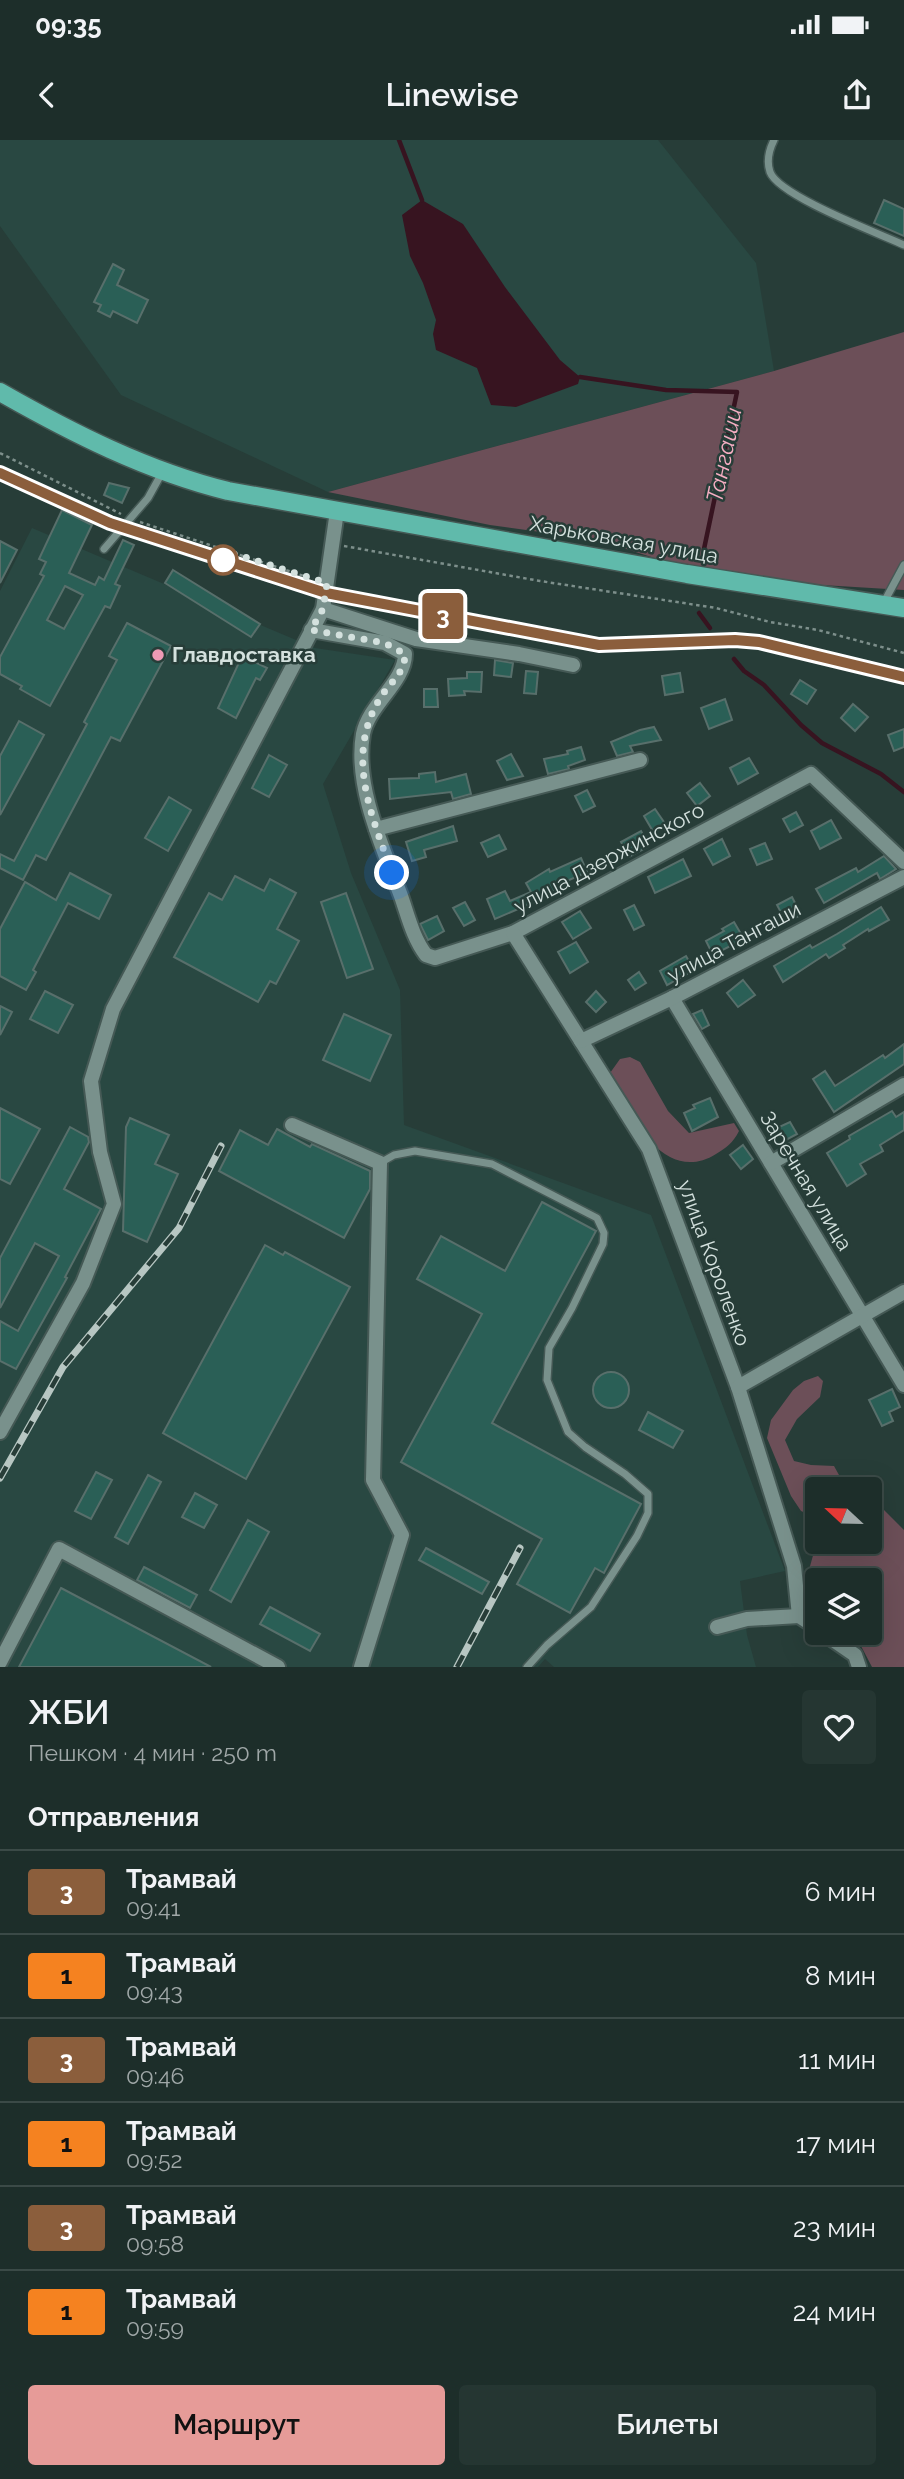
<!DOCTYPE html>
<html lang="ru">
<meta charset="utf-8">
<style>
:root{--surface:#1d2e2a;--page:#253632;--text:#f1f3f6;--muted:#a0a8a8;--line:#3b4a47;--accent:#e69b98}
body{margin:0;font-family:Raleway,sans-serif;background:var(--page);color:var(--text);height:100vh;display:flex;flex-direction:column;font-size:26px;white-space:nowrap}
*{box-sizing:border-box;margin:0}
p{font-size:23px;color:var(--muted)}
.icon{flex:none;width:38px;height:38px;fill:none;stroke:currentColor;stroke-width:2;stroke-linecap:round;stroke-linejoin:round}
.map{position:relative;height:1527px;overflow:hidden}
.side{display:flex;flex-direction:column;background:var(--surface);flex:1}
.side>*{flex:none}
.badge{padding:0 14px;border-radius:5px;font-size:24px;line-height:46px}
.needle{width:46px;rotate:292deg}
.fabs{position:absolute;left:805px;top:1337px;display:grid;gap:14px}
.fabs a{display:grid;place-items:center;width:77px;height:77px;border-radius:7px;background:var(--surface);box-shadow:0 7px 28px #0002,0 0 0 2px var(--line);font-size:35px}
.you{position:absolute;width:35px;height:35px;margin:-18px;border:5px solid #fff;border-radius:50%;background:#1a73e8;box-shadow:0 0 0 10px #1a73e833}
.map>.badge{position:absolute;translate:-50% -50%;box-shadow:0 0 0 4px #fff}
h2{padding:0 28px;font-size:26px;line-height:63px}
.round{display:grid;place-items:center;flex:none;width:74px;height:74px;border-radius:7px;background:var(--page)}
.head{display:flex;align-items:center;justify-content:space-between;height:119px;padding:0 28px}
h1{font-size:33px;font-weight:600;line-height:52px}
.button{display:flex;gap:14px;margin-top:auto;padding:14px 28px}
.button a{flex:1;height:80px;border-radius:7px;background:var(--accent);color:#111;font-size:28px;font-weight:600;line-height:80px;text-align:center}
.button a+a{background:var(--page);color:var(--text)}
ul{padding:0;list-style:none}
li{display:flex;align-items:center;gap:21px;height:84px;padding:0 28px;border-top:2px solid var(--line)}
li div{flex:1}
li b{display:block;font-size:26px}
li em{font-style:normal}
li .badge{min-width:77px;font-weight:700;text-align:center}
.status{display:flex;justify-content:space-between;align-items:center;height:49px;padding:0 35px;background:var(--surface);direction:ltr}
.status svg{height:19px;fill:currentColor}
header{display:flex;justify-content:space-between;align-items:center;height:91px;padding:0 28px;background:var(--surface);font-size:32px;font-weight:600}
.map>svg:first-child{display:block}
.built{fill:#294842}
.green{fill:#6c4f58}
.water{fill:#371420}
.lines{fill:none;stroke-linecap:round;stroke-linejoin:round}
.stream{stroke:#371420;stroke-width:4.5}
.building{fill:#2a5f56;stroke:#586f6b;stroke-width:2;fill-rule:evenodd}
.lane-casing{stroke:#455955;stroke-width:10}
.street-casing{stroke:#455955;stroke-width:18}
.primary-casing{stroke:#455955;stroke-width:21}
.path{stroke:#7d8f8b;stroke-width:2.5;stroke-dasharray:3.5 3.5;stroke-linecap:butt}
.lane{stroke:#79918c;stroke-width:7}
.street{stroke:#79918c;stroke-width:14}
.primary{stroke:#60baab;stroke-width:18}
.tram{stroke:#b7c6c2;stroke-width:2}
.rail-casing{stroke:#b7c6c2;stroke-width:7}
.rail{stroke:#273d38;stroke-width:4.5;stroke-dasharray:13;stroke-linecap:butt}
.line-casing{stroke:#fff;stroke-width:16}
.line{stroke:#8b5e3c;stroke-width:10}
.walk{stroke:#d4e1de;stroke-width:7;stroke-dasharray:0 12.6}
.stop-dot{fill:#fff;stroke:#8b5e3c;stroke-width:3.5}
.poi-dot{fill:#f09ab5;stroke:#273d38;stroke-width:2.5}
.labels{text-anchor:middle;stroke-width:5;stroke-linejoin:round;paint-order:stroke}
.street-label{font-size:21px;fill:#d4e1de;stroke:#273d38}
.poi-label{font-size:21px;font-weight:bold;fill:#d4e1de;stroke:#273d38;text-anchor:start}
.water-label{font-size:23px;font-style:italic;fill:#f6aec3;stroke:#273d38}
</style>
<div class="status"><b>09:35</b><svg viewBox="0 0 49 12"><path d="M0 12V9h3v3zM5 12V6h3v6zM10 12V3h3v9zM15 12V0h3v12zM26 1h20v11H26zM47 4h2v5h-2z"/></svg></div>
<header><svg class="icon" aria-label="back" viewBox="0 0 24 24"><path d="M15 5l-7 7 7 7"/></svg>Linewise<svg class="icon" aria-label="share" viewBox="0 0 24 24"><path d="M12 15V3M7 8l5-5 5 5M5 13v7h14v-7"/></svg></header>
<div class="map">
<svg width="904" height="1527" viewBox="0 0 904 1527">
<rect width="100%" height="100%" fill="#273d38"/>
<!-- built -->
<g class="built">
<path d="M0,0H658L756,123L774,231L328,352L121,255L0,86Z"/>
<path d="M32,388L315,508L395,520L323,644L351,733L400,850L404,985L651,1075L785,1431L740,1441L747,1495L756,1527H554L545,1519L538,1527H0V451Z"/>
</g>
<!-- green -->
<g class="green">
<path d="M904,192V450L822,445L695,428L667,422L598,400L490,385L328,352L774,231Z"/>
<path d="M630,917L640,922L668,971L689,993L734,983L739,991C733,1003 726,1008 716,1014C692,1029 670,1022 652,1003L610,933L620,919Z"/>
<path d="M818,1236L823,1241L820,1257L797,1279L785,1300L794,1321L811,1325L834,1326L839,1335L837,1349H817V1376L815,1377L801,1371L791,1356L767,1298L771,1280L793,1250L804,1241Z"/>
<path d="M870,1363L883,1369L904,1390V1527H872L861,1506L839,1493H870V1440H817V1474L807,1458L804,1448L817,1401L870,1402Z"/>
</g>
<!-- water -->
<path class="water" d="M422,60L463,84L505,147L560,220L580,237L578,244L516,267L491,265L477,228L436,210L433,194L436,180L423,143L410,116L402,75Z"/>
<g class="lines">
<!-- stream -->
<g class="stream">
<path d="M399,0L422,60"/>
<path d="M580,237L666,250L737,252L704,409"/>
<path d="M699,473L710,488"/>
<path d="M734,519L744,531L764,545L801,585L822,603L881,634L904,652"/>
</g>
</g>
<!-- building -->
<g class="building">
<path d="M884,60L904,69V96L874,83Z"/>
<path d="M113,124L124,130L117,145L148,160L137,183L113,171L110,177L98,171L101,165L94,162Z"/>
<path d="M109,343L129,348L122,363L104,355Z"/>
<path d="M62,370L92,385L69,433L95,445L99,437L104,440L123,400L134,405L115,444L120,446L110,468L105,466L50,566L20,549L22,546L0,534V517L44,436L40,434L46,422L39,419ZM65,446L83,455L64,489L47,480Z"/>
<path d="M0,401L17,410L0,443Z"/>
<path d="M173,430L260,484L251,497L165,443Z"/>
<path d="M127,483L171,506L120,601L111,597L46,720L36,715L23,740L0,728V714L14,721L87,584L84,582L117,520L109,516Z"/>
<path d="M242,516L267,528L260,540L256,538L236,578L218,568Z"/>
<path d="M495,520L513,523L511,537L494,535Z"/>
<path d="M526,531L538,532L536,554L524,553Z"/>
<path d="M467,532H482L481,552L464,551L465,555L449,556L448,539L467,538Z"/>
<path d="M680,533L683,552L665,555L662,536Z"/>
<path d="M800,540L816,550L807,564L791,554Z"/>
<path d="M424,549H437L438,567H424Z"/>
<path d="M725,559L732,580L709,589L701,568Z"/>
<path d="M853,564L868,577L855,591L841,578Z"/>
<path d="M19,581L44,595L0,675V616Z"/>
<path d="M654,587L661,600L630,606L633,612L617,616L611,602L640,590Z"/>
<path d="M904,589V607L894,611L888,595Z"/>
<path d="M581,607L585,620L568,626L569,629L548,634L544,619L568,614L567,611Z"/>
<path d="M511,614L523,636L507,640L497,621Z"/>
<path d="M269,615L287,625L269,657L252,648Z"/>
<path d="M749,618L758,633L738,644L730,628Z"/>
<path d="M435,632L436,642L466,634L471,654L453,659L451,652L390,659L389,639L419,638V634Z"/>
<path d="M700,643L710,656L697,666L687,653Z"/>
<path d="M587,650L595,666L583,672L575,656Z"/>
<path d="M169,657L191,670L168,711L145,698Z"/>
<path d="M655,669L666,685L654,693L644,676Z"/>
<path d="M796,672L803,685L790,692L783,679Z"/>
<path d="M831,680L841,698L820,709L811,691Z"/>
<path d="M453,686L457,701L424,710L426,717L412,721L406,702Z"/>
<path d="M641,691L649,706L629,717L621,702Z"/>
<path d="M499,695L506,709L488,717L481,703Z"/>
<path d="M722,699L730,716L713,725L704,709Z"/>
<path d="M765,703L772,719L757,725L750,709Z"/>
<path d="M884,716L896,729L880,739L877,733L824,763L816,749L856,728L858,732Z"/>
<path d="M581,718L587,732L558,745L559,747L532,763L495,779L487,759L505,751L510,761L531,752L526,743L549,729L550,732Z"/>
<path d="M683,719L691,736L655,753L648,737Z"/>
<path d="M70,733L111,755L99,779L68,763L33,830L36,832L26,850L0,836V789L25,742L56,760Z"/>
<path d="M235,736L264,751L270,739L296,753L277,789L299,801L276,844L270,841L258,862L174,817L209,753L222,760Z"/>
<path d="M346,753L373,829L347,838L321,762Z"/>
<path d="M792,757L801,775L786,782L777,765Z"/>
<path d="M465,762L475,780L464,786L453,768Z"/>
<path d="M634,765L644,785L634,790L624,770Z"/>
<path d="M881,767L889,780L869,791L868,789L843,805L845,808L829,818L826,814L783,842L774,826L810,805L812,808L837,794Z"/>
<path d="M580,771L591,788L573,799L562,782Z"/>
<path d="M437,776L444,791L428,800L420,784Z"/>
<path d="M734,782L744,799L713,815L706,801L724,791L722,789Z"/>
<path d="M576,802L588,822L570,833L558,812Z"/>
<path d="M686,816L694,830L667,845L660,831Z"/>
<path d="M639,832L646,843L635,850L628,840Z"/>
<path d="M743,840L755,855L738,867L727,853Z"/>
<path d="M45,851L73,865L58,893L30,879Z"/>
<path d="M596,851L606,862L596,872L586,862Z"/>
<path d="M0,866L12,872L0,895Z"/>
<path d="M702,870L709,885L702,889L693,874Z"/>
<path d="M344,874L391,895L370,941L323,920Z"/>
<path d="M904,904V924L834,972L813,939L825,931L835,946L883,915L885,918Z"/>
<path d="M710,958L718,977L692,991L684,973L695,968L693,965Z"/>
<path d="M0,968L40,989L10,1044L0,1039Z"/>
<path d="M892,971L896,977L904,972V990L880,1005L883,1011L860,1024L866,1034L847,1046L827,1013L850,999L849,996Z"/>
<path d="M130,978L169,995L155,1024L178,1034L147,1102L123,1091L126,987Z"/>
<path d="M790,982L797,994L784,1001L777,988Z"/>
<path d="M70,987L88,997L89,1002L64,1049L101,1069L65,1137L67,1138L16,1229L0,1221V1181L18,1191L59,1116L35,1103L0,1168V1118Z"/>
<path d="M277,989L310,1007L312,1004L370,1031V1049L344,1098L219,1031L240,990L268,1005Z"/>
<path d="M743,1005L753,1019L741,1029L730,1015Z"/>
<path d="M542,1062L596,1091L492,1283L641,1364L604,1433L595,1428L570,1473L517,1444L542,1399L401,1322L482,1174L417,1139L441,1096L505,1131Z"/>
<path d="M265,1105L283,1115L285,1112L350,1147L246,1339L163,1293Z"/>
<circle cx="611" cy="1250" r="18"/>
<path d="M892,1249L900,1267L889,1272L893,1281L882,1286L869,1260Z"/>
<path d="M648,1272L683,1291L673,1308L639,1290Z"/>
<path d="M96,1332L112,1340L91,1379L75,1371Z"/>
<path d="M148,1335L161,1342L128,1404L115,1397Z"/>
<path d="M195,1353L217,1365L204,1388L182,1377Z"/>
<path d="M248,1380L269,1392L231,1462L210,1450Z"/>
<path d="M426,1408L489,1442L482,1454L419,1420Z"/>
<path d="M144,1427L197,1455L190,1468L137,1440Z"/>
<path d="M61,1448L211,1527H19Z"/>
<path d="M270,1467L320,1494L310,1511L260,1484Z"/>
</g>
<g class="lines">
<defs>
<g id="lane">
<path d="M774,0C769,10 766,20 770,32C779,56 878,93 904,105"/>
<path d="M104,409L148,358L163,331"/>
<path d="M883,464L904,425"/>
<path d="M380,1023L394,1015L415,1011L492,1024L597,1078L604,1093L603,1104L572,1168L549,1208L547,1240L568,1292L585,1307L625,1334L648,1354V1373L637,1396L591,1467L547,1505L527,1527"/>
</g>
<g id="street">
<path d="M323,469L416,499L519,514L573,525"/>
<path d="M311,490L385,503L405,514C405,542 369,564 363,594C354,646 383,708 401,756C408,776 413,798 426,815L435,818L513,793L811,634L904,722"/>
<path d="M376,689L640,620"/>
<path d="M513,793L649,1009L738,1247L794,1426L799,1476L817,1488"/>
<path d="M672,858L904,1245"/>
<path d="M581,901L672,858L904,737"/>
<path d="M292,985L380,1023L373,1340L402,1395L361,1527"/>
<path d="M771,1023L904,945"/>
<path d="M738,1247L904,1152"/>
<path d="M0,1292L83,1143L114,1064L100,1012L91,941L113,869L323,469L337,371"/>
<path d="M717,1487L747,1479L799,1476"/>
<path d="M823,1493L855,1515L859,1527"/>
<path d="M0,1522L59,1409L278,1527"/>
</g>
<path id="primary" d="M0,252C72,293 147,331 228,351L687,434L904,468"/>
</defs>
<!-- lane casing -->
<use href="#lane" class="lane-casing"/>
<!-- street casing -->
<use href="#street" class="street-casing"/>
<!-- primary casing -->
<use href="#primary" class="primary-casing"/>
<!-- path -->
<g class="path">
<path d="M0,313L121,374"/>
<path d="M140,382L313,439"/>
<path d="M344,406L540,441L716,468L770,482L818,490L904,513"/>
</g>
<!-- lane -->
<use href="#lane" class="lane"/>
<!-- street -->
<use href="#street" class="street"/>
<!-- primary -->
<use href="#primary" class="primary"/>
<!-- tram -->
<path class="tram" d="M0,333L110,383L325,453L599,504L735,500L759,502L904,537"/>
<defs>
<g id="rail">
<path d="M0,1338L63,1227L179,1088L221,1006"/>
<path d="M457,1527L520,1408"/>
</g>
</defs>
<!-- rail casing -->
<use href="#rail" class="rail-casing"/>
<!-- rail -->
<use href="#rail" class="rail"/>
</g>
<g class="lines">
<defs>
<path id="line" d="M0,333L110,383L326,453L599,505L735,500L759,502L904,537"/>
</defs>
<!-- line casing -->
<use href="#line" class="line-casing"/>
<!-- line -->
<use href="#line" class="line"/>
<!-- walk -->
<path class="walk" d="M223,420L235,414L327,443L323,469L311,490L385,503L405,514C405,534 388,544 379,560C345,617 372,676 392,733"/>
</g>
<!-- markers -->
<circle class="stop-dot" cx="223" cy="420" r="14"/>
<circle class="poi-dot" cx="158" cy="515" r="7"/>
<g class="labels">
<!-- street labels -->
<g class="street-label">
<text transform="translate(624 400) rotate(10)" y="7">Харьковская улица</text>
<text transform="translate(609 718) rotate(-28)" y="7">улица Дзержинского</text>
<text transform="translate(734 802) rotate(-28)" y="7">улица Тангаши</text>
<text transform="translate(806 1041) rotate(59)" y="7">Заречная улица</text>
<text transform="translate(714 1123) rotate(70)" y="7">улица Короленко</text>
</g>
<!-- poi labels -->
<g class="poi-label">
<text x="172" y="522">Главдоставка</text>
</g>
<!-- water labels -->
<g class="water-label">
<text transform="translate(724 315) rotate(-78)" y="8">Тангаши</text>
</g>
</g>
</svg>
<div class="fabs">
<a><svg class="needle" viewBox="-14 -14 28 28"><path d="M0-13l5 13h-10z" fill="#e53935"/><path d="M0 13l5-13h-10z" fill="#a0a8a8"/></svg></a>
<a><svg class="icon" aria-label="layers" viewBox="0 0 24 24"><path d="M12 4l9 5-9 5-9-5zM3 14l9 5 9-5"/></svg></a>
</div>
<div class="you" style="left:392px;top:733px"></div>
<b class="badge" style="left:443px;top:476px;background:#8b5e3c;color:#fff">3</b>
</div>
<section class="side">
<div class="head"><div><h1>ЖБИ</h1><p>Пешком · 4 мин · 250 m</p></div><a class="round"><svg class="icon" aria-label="heart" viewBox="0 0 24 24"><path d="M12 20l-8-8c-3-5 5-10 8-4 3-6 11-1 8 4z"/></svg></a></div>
<h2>Отправления</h2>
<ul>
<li><span class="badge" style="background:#8b5e3c;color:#fff">3</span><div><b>Трамвай</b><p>09:41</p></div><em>6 мин</em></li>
<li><span class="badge" style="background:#f58220;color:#111">1</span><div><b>Трамвай</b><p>09:43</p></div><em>8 мин</em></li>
<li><span class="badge" style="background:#8b5e3c;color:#fff">3</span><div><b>Трамвай</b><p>09:46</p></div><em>11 мин</em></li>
<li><span class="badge" style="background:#f58220;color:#111">1</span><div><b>Трамвай</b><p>09:52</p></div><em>17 мин</em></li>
<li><span class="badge" style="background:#8b5e3c;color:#fff">3</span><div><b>Трамвай</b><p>09:58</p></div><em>23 мин</em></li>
<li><span class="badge" style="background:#f58220;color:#111">1</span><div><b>Трамвай</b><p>09:59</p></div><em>24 мин</em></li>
</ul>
<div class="button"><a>Маршрут</a><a>Билеты</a></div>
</section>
